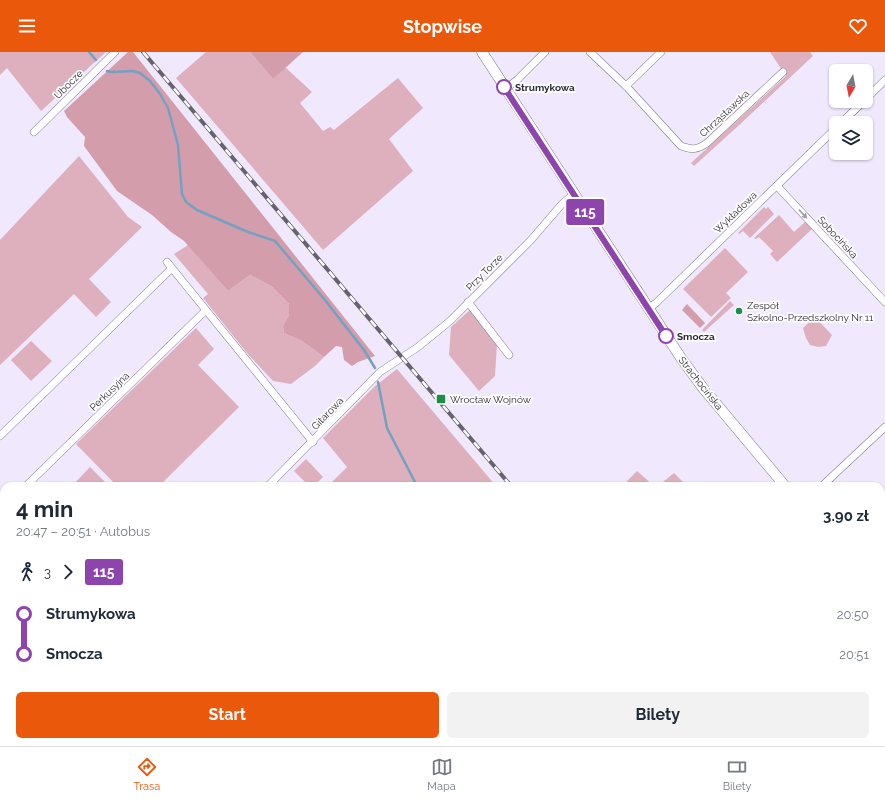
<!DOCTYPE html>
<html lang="pl">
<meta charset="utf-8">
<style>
:root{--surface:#fff;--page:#f2f2f3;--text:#1f2937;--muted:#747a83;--line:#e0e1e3;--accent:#ea580c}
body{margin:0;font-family:Raleway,sans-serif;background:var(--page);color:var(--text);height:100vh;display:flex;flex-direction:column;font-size:15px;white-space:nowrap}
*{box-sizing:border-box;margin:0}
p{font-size:13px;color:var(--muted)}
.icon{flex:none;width:22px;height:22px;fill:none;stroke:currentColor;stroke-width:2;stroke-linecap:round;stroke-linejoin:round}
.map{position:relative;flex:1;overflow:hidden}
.details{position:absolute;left:0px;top:430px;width:885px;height:264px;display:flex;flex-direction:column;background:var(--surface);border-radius:12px 12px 0 0;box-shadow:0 1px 3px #0004}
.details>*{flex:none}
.badge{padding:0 8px;border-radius:3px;font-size:14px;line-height:26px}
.needle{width:26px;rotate:190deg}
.fabs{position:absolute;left:829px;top:12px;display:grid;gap:8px}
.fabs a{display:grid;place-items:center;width:44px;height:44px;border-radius:6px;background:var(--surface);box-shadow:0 1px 3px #0004;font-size:20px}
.map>.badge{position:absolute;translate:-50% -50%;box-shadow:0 0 0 2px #fff}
.legs{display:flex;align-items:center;gap:6px;height:44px;padding:0 16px;font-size:13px}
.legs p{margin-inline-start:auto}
.head{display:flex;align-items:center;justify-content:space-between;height:68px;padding:0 16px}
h1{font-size:22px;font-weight:700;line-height:30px}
.primary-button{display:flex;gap:8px;margin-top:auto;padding:8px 16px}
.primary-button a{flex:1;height:46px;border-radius:6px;background:var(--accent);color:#fff;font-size:16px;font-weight:700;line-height:46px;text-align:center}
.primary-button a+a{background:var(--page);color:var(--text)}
ul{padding:0 16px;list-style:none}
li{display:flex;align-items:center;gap:14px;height:40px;font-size:15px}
li i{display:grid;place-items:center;width:6px;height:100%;margin:0 5px;background:currentColor}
li i::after{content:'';width:10px;height:10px;margin:-5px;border:3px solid;border-radius:50%;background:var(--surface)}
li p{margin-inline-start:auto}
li:first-child i{background:linear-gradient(#0000 50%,currentColor 0)}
li:last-child i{background:linear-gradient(currentColor 50%,#0000 0)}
header{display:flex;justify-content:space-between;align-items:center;height:52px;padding:0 16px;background:var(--accent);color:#fff;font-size:18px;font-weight:700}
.menu{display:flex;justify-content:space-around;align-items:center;height:56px;border-top:1px solid var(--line);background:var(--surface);font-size:11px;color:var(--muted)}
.menu a{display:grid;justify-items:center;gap:2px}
.menu .on{color:var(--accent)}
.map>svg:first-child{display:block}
.green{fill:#deafbc}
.forest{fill:#d39dac}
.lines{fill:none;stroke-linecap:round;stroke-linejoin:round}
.stream{stroke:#75a1c1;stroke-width:2.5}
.minor-casing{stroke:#7f7592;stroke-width:8}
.secondary-casing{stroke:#7f7592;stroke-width:11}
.minor{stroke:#fff;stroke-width:7}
.secondary{stroke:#fff;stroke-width:10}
.rail-casing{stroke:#666270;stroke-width:4}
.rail{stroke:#fff;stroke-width:2.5;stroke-dasharray:8;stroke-linecap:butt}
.oneway{fill:#a09fa4}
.line-1-casing{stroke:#fff;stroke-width:9}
.line-1{stroke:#8e44ad;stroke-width:6}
.stop-1-dot{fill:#fff;stroke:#8e44ad;stroke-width:2}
.poi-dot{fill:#1b8f49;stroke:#fff;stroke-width:1.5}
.labels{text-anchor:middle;stroke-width:3.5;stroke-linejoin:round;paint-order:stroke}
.street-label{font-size:10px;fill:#2d2935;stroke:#fff}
.stop-label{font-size:10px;font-weight:bold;fill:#2d2935;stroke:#fff;text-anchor:start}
.poi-label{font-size:10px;fill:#2d2935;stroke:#fff;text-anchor:start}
</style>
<header><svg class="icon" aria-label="menu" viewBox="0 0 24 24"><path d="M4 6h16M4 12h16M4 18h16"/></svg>Stopwise<svg class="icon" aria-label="heart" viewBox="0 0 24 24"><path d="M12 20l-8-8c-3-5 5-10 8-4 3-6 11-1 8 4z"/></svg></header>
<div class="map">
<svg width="885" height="694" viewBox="0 0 885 694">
<rect width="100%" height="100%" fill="#f0e9fd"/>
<!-- green -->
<g class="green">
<path d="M0,0H106L41,59L7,16L0,23Z"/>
<path d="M206,0H250L273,27L285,15L312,40L300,51L323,79L330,75L334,78L398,26L423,56L389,87L413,119L323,198L176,26Z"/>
<path d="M770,0H810L813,4L737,75L694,114L691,111L786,24Z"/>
<path d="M79,104L128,165L142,175L89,227L111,250L96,265L74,242L0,313V188Z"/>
<path d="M764,155L766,157L768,155L774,162L750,186L743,179L739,182L738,181Z"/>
<path d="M779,163L794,180L805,170L812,177L777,210L770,202L773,199L759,185L756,187L754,186Z"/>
<path d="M188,193L228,239L250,223L271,234L289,252V263L283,274L284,281L302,289L324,305L315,314L291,332L273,329L247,301L203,246L208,242L174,202Z"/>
<path d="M725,196L748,220L726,241L731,246L711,265L683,237Z"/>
<path d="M730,249L734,253L704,280L702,278Z"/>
<path d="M471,257L497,292L495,324L479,339L449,303L451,275Z"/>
<path d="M815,265L832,283L826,294L818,295L810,293L806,286L803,276Z"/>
<path d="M196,276L214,297L198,313L239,355L159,434H117L76,392Z"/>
<path d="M31,289L52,309L31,329L11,308Z"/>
<path d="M397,317L496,434H328L347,415L323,386L374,335Z"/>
<path d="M306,407L323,425L314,434H309L294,419Z"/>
<path d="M90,415L109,434H72Z"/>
<path d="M637,419L654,434H622Z"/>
<path d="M674,421L687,434H658Z"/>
<path d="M4,469V579L0,575V473Z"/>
<path d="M35,690H658L654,694H39Z"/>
</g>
<!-- forest -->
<g class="forest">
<path d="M128,0H133L375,304L358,310L352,314L344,308L342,295L336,294L324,305L302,289L284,281L283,274L289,263V252L271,234L250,223L228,239L184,189L171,180L152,163L117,139L84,94L85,85L67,65L64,59Z"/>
<path d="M250,0H303L273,27Z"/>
<path d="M687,252L705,271L700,276L682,258Z"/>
</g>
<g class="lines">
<!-- stream -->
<g class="stream">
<path d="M89,0L96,8"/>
<path d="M107,19L111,20L133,19L140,21L150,29L160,42L168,56L178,93L182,142L186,150L197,158L248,180L275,189L325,248L364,298L375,316"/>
<path d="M378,330L387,376L417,434"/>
<path d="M488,694L489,690"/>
</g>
<defs>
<g id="minor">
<path d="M590,0L626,34L681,94C692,98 697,98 707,91L783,20"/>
<path d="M626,34L661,0"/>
<path d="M505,37L517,28L545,0"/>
<path d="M866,47L885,28"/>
<path d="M841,71L864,49"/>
<path d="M34,80L115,0"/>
<path d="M777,134L885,250"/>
<path d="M167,210L313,390"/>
<path d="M468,250L509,303"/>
<path d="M648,257L656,251L836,76"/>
<path d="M0,384L171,217"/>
<path d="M26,434L205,259"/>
<path d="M268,434L380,320L418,295L450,269L531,188L562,152L574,142"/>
<path d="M822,434L885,375"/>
<path d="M0,459L4,456"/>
<path d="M881,553L885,549"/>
<path d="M2,694L6,690"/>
<path d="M736,694L740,690"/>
</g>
<g id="secondary">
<path d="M482,0L681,306L703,336L785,434"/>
<path d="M881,504L885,505"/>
</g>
</defs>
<!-- minor casing -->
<use href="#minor" class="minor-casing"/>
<!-- secondary casing -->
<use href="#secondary" class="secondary-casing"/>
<!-- minor -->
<use href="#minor" class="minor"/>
<!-- secondary -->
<use href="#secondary" class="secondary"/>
<defs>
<g id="rail">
<path d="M143,0L511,434"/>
<path d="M728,690L732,694"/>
</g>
</defs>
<!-- rail casing -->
<use href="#rail" class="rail-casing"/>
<!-- rail -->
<use href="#rail" class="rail"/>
</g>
<!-- one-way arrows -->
<defs><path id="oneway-solid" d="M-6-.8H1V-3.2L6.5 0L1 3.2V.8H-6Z"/></defs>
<use class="oneway" href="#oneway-solid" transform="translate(803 162) rotate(47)"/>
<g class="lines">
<defs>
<path id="line-1" d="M504,35L666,284"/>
</defs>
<!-- line-1 casing -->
<use href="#line-1" class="line-1-casing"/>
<!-- line-1 -->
<use href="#line-1" class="line-1"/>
</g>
<!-- markers -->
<g class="stop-1-dot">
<circle cx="504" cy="35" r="7"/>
<circle cx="666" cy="284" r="7"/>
</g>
<g class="poi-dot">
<circle cx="739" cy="259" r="4"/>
<rect x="436" y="342" width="10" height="10" rx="2"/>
</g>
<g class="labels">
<!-- street labels -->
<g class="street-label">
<text transform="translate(68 32) rotate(-45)" y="4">Ubocze</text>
<text transform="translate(724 61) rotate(-43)" y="4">Chrząstawska</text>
<text transform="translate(735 160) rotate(-44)" y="4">Wykładowa</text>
<text transform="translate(838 185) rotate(47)" y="4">Sobocińska</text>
<text transform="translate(484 220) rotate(-45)" y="4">Przy Torze</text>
<text transform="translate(701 331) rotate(52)" y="4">Strachocińska</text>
<text transform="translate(109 339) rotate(-44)" y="4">Perkusyjna</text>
<text transform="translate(327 361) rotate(-46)" y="4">Gitarowa</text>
</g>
<!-- stop labels -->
<g class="stop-label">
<text x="515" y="39">Strumykowa</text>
<text x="677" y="288">Smocza</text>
</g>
<!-- poi labels -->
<g class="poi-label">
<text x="747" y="257">Zespół<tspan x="747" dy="12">Szkolno-Przedszkolny Nr 11</tspan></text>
<text x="450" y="351">Wrocław Wojnów</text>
</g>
</g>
</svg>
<div class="fabs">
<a><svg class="needle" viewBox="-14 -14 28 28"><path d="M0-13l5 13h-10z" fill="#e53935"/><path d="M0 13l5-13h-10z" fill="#747a83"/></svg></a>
<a><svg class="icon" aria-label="layers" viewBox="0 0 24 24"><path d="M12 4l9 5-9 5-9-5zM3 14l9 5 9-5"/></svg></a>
</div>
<b class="badge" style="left:585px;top:160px;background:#8e44ad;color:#fff">115</b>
<section class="details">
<div class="head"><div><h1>4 min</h1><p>20:47 – 20:51 · Autobus</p></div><b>3.90 zł</b></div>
<div class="legs"><svg class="icon" aria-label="walk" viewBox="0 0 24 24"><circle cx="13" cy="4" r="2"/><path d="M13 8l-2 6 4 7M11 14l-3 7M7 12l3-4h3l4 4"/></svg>3<svg class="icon" aria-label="forward" viewBox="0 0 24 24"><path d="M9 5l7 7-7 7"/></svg><b class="badge" style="background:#8e44ad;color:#fff">115</b></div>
<ul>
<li><i style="color:#8e44ad"></i><b>Strumykowa</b><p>20:50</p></li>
<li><i style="color:#8e44ad"></i><b>Smocza</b><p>20:51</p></li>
</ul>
<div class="primary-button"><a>Start</a><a>Bilety</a></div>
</section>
</div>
<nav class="menu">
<a class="on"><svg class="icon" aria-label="directions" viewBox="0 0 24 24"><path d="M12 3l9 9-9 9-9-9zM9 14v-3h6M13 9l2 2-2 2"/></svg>Trasa</a>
<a><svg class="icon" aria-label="map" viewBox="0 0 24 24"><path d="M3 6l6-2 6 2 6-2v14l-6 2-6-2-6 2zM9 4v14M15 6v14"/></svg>Mapa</a>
<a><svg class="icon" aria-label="tickets" viewBox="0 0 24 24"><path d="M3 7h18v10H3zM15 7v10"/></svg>Bilety</a>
</nav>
